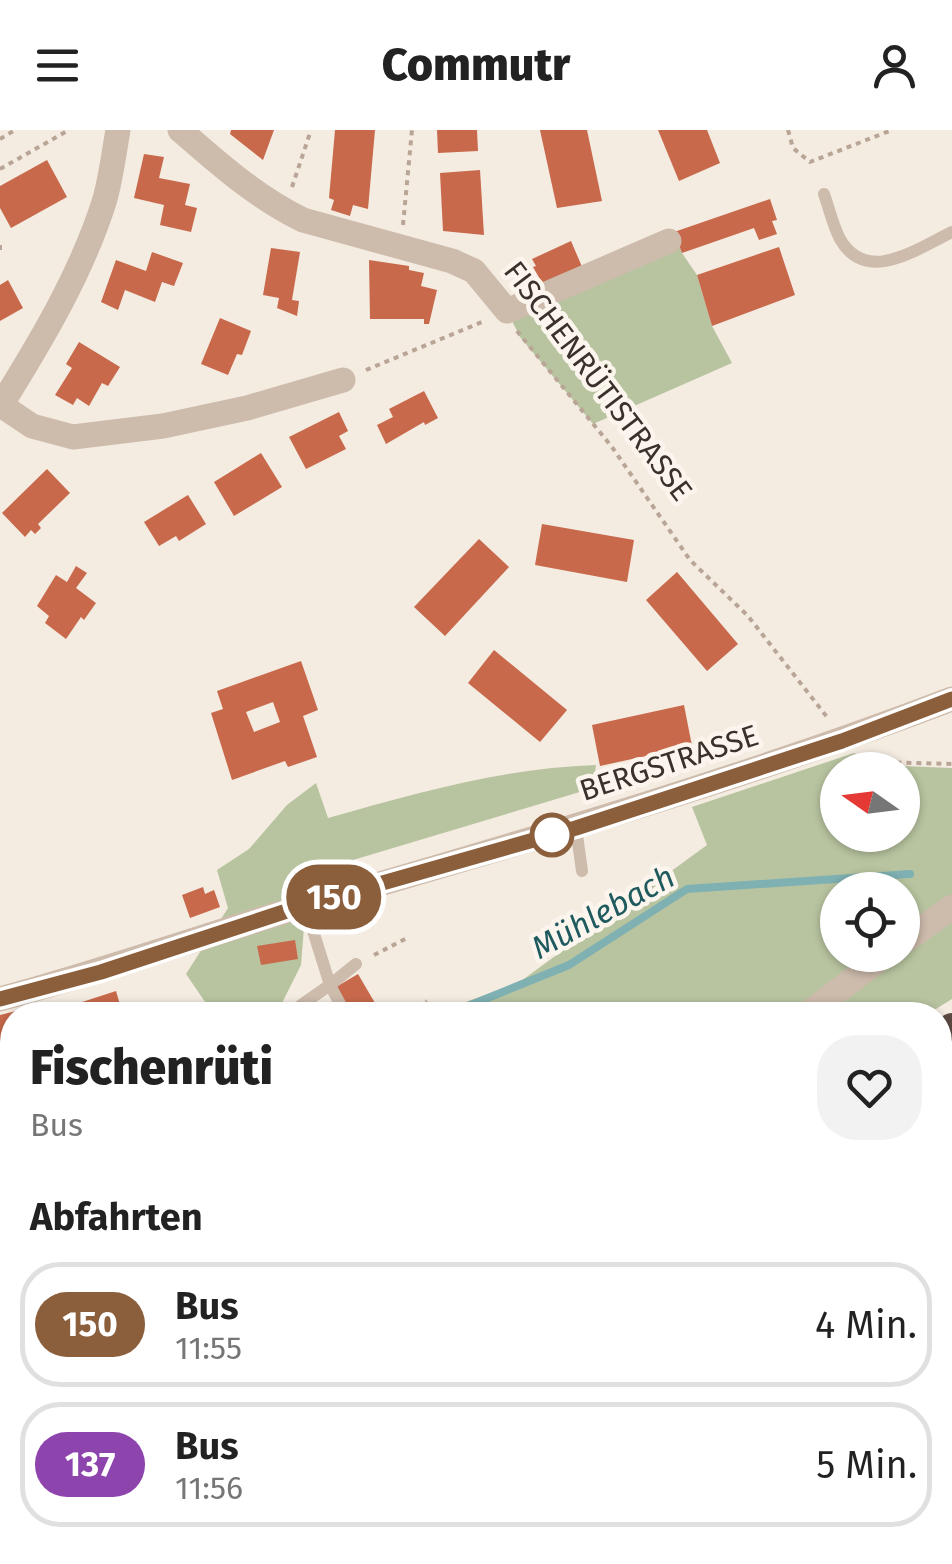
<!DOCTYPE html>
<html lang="de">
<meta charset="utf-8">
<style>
:root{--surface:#fff;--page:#f2f2f2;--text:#222;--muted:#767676;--line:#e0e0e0}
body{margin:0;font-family:"Fira Sans",sans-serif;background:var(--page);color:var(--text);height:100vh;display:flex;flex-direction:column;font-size:38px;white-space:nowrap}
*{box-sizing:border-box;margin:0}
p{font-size:32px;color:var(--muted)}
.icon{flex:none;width:55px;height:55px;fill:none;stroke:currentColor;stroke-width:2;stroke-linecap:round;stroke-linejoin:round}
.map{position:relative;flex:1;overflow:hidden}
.panel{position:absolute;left:0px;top:872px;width:952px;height:562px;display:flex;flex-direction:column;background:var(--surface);border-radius:40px 40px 0 0;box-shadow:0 2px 8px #0004}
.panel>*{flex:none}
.badge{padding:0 20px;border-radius:32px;font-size:35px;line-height:65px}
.needle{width:65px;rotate:284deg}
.controls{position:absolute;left:820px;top:622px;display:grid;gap:20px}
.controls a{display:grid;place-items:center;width:100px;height:100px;border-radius:50%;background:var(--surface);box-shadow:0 2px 8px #0004;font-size:50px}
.map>.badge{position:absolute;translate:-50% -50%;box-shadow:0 0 0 5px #fff}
h2{padding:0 30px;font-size:38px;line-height:90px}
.round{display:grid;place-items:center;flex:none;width:105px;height:105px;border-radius:40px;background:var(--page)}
.headline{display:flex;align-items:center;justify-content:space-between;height:170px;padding:0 30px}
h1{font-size:48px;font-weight:800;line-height:75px}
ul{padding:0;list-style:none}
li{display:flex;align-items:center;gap:30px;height:125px;margin:0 20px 15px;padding:0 10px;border:5px solid var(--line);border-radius:40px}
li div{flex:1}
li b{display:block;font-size:38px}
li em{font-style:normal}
li .badge{min-width:110px;font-weight:700;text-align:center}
header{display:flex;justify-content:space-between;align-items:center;height:130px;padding:0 30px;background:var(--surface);font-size:45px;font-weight:800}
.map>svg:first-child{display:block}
.green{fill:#b8c4a0;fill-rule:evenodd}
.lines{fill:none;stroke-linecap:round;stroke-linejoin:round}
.stream{stroke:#7fb0b2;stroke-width:8}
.building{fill:#c8694b;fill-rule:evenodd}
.path{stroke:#b9a596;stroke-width:4;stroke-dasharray:5 5;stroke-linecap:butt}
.service{stroke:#cdbbac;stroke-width:12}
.minor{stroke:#cdbbac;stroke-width:25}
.tertiary{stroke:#cdbbac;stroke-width:25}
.motorway{stroke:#5c4a42;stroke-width:30}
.line-casing{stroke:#fff;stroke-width:22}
.line{stroke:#8b5e3c;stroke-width:15}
.stop-dot{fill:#fff;stroke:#8b5e3c;stroke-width:5}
.labels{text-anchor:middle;stroke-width:9;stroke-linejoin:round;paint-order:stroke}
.street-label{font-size:30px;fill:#3b302b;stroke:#fbf5ee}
.water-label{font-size:32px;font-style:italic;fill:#1f5a5e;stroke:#fbf5ee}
</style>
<header><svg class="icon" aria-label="menu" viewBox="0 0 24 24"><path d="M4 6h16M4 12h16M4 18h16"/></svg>Commutr<svg class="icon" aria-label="person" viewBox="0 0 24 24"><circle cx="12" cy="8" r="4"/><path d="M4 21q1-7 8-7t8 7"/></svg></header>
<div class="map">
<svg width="952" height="1434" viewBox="0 0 952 1434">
<rect width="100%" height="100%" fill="#f4ebe1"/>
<!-- green -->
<g class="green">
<path d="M676,107L682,123L697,145L712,196L732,233L593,294L520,207L507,181Z"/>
<path d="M854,623L878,635L952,638V869L926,885H428L517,854L707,715L692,677ZM838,640H902V705H838ZM838,760H902V825H838Z"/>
<path d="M596,635L593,658L343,733L304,797L301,835L276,885H214L186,844L228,778L217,740L249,719L287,675L316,653L328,688C416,663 504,638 596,635Z"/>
<path d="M952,1038V1434H384L398,1422H940V1046Z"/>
<path d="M12,1086V1421L0,1429V1089Z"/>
</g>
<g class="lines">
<!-- stream -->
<g class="stream">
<path d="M417,876L431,885"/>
<path d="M446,885L569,835L687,759L910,744"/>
</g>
</g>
<!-- building -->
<g class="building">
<path d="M231,0H274L263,30L230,4Z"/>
<path d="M335,0H375L368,79L353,75L350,86L331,80L334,70L329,68Z"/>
<path d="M437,0H477L478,21L438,23Z"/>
<path d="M540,0H587L602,71L557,78Z"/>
<path d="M658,0H707L720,33L679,51Z"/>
<path d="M144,24L164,27L159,48L190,54L185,75L197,78L191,102L160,95L164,75L134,68Z"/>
<path d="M47,30L67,67L11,98L0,78V56Z"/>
<path d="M480,40L484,105L443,101L440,43Z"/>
<path d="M770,69L777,90L772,91L777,104L759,110L754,98L682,123L674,102Z"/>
<path d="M571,111L583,139L544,156L533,137L536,136L532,129Z"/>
<path d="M779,117L795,165L712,196L697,145Z"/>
<path d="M271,118L300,122L292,170L299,171L297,186L277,178L279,168L263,165Z"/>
<path d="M152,122L183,133L174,156L162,152L155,172L125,160L118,180L101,172L116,130L146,141Z"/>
<path d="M369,130L409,136V140L424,143L421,156L437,160L429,194H424V189H370Z"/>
<path d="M8,150L23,178L0,191V155Z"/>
<path d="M220,188L251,201L242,225L237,224L228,245L201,234Z"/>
<path d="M79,212L120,237L108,256L102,253L89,276L77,268L73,275L55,265L72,238L66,234Z"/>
<path d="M424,261L438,288L425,295L424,292L386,314L377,295L393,287L389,279Z"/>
<path d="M339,282L348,301L339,306L346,319L306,339L289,307Z"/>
<path d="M261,323L282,357L234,386L214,352Z"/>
<path d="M47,339L70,363L38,394L41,398L35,404L31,400L25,407L2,383Z"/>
<path d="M188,365L206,394L179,411L176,406L159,416L144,392Z"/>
<path d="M542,394L634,410L627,452L535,435Z"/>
<path d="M479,409L509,437L445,506L414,477Z"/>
<path d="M76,436L87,443L76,458L96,473L84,490L81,487L66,509L45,493L49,486L37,476L56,445L67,452Z"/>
<path d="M677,442L738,514L707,541L646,470Z"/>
<path d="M494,520L567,580L540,612L468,553Z"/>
<path d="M301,531L318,580L303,586L317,627L288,637L285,631L232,650L211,583L223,579L217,561ZM273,572L280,592L254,602L246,582Z"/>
<path d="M684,575L692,616L600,636L592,595Z"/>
<path d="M203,757L205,764L214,760L220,777L190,788L182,765Z"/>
<path d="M295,810L298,829L261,835L257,816Z"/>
<path d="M358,844L382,885H347L336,857Z"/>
<path d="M116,861L123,885H79L76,874Z"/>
<path d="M44,874L47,885H12L11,979L0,933V885Z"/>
<path d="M12,988V1037L0,1040V991Z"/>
</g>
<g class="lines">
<!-- path -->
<g class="path">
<path d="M788,0L793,18L810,32L892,0"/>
<path d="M0,9L15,0"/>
<path d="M0,39L69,0"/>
<path d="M292,57L311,0"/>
<path d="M403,95L412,0"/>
<path d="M0,115V125"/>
<path d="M517,201L612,317L690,430L748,486L827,587"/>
<path d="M366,240L482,192"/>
<path d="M868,627L875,632L952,634"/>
<path d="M374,825L409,807"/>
<path d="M411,885L427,871"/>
<path d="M940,1078L952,1071"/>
<path d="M0,1089L12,1086"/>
<path d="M940,1394L952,1386"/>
<path d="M884,1434L900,1422"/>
</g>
<!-- service -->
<g class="service">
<path d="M824,64C829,78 833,96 840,109C867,156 918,118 952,102"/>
<path d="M576,698L582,741"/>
<path d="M287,885L330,855L305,775"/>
<path d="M346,885L330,855L356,834"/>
</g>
<!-- minor -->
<g class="minor">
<path d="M180,0C219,34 256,67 303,90L452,131L474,141L507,181L669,111"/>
<path d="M1,275L32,296L73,307L163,296L247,278L343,250"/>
<path d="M0,277C41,211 82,143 105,69C111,47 114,23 118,0"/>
</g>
<!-- tertiary -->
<g class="tertiary">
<path d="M902,813L952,777"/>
<path d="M0,869C105,841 207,804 311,774C527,711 742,649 952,569"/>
<path d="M806,885L885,825"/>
<path d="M354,1434L369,1422"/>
</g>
<!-- motorway -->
<g class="motorway">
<path d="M940,905L952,898"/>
<path d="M940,970L952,963"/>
<path d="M37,1434L56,1422"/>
<path d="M148,1434L167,1422"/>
</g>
</g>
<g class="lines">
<defs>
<path id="line" d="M0,869L101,842L305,775L576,698L842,611L952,569"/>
</defs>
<!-- line casing -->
<use href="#line" class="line-casing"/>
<!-- line -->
<use href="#line" class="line"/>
</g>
<!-- markers -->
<circle class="stop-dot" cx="552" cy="705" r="20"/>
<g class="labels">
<!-- street labels -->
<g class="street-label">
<text transform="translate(598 251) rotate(53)" y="10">FISCHENRÜTISTRASSE</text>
<text transform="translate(669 633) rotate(-18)" y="10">BERGSTRASSE</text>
</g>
<!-- water labels -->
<g class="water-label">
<text transform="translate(603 782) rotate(-29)" y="11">Mühlebach</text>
</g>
</g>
</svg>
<div class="controls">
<a><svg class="needle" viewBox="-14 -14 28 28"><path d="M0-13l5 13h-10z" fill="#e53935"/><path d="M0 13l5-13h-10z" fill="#767676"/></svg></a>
<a><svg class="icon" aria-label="locate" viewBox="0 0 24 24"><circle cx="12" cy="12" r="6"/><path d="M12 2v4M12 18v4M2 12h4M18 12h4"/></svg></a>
</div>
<b class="badge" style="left:334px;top:767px;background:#8b5e3c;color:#fff">150</b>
<section class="panel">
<div class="headline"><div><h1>Fischenrüti</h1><p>Bus</p></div><a class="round"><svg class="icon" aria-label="heart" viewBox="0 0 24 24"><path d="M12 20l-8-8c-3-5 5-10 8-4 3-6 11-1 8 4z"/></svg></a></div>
<h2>Abfahrten</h2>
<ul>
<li><span class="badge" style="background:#8b5e3c;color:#fff">150</span><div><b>Bus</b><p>11:55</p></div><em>4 Min.</em></li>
<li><span class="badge" style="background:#8e44ad;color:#fff">137</span><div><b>Bus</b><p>11:56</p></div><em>5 Min.</em></li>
</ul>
</section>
</div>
